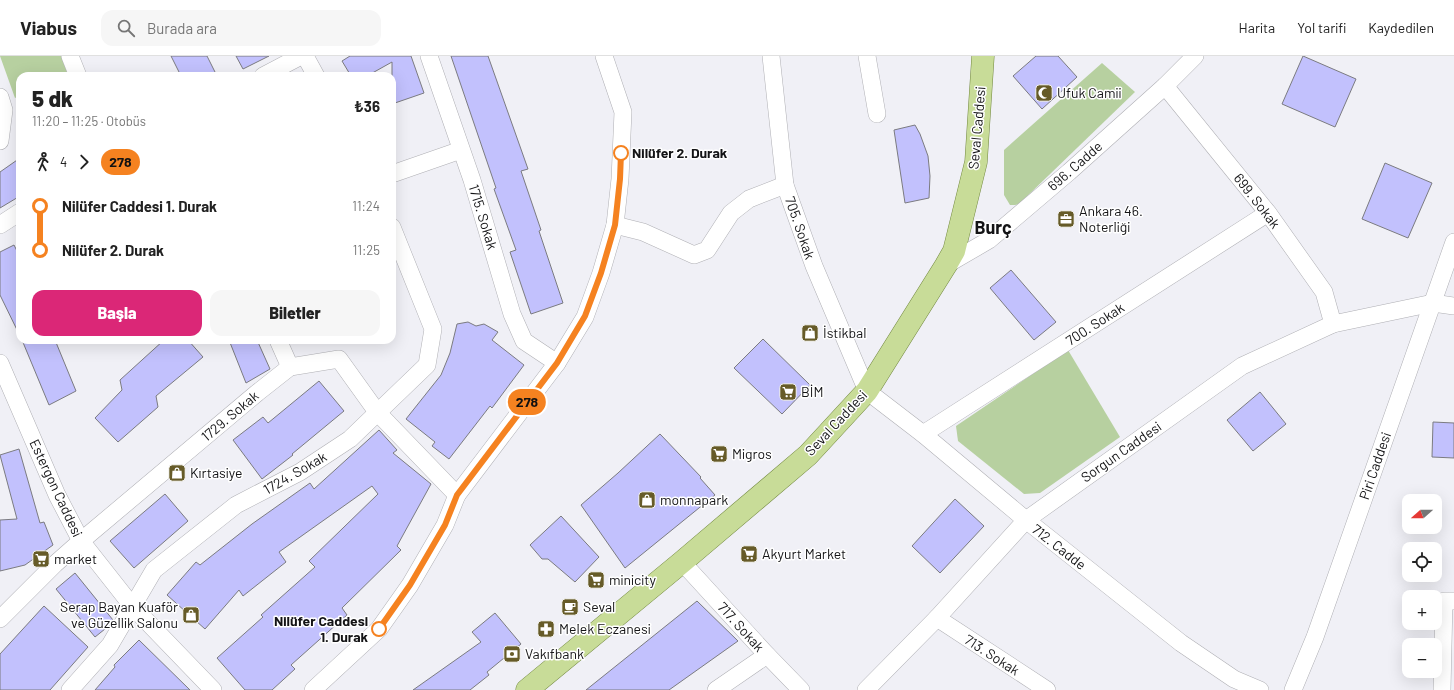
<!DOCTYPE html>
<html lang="tr">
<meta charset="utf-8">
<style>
:root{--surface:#fff;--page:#f6f6f6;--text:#222;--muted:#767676;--line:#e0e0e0;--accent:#db2777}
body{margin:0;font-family:Barlow,sans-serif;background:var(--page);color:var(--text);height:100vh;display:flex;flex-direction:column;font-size:15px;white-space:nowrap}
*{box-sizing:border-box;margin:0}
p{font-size:13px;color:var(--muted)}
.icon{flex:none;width:22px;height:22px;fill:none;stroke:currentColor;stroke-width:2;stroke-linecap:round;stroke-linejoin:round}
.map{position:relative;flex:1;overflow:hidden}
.details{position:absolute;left:16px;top:16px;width:380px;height:272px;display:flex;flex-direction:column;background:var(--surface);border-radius:12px;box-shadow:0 4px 16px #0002}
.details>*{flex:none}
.badge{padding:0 8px;border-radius:13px;font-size:14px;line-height:26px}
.needle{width:26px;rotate:249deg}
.fabs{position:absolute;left:1402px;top:438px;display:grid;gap:8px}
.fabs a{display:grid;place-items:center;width:40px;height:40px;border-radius:8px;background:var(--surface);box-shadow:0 4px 16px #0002;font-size:20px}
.map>.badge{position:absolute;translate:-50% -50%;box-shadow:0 0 0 2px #fff}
.legs{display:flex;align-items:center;gap:6px;height:44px;padding:0 16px;font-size:13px}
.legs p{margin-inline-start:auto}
.summary{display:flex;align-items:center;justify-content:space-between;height:68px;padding:0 16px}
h1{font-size:22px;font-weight:800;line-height:30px}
.primary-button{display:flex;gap:8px;margin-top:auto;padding:8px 16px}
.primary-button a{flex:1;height:46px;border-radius:12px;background:var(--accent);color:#fff;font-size:16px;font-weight:800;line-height:46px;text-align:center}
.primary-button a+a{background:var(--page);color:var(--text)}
ul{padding:0 16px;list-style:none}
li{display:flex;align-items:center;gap:14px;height:44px;font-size:15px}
li i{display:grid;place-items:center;width:6px;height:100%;margin:0 5px;background:currentColor}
li i::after{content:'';width:10px;height:10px;margin:-5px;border:3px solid;border-radius:50%;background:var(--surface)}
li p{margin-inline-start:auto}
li:first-child i{background:linear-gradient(#0000 50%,currentColor 0)}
li:last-child i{background:linear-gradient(currentColor 50%,#0000 0)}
header{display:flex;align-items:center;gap:24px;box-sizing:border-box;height:56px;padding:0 20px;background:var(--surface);border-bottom:1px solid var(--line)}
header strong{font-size:19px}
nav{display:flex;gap:22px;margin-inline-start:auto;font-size:14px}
.search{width:280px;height:36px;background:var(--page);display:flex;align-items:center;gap:10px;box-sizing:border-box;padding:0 14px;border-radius:12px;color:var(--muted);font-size:15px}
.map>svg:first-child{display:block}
.green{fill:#b7d0a0}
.building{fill:#c2c1fd;stroke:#7b7b80}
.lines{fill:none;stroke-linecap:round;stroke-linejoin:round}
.minor-casing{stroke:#afafb4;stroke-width:18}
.major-casing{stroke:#71873e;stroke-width:23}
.minor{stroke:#fff;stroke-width:17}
.major{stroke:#c8dc98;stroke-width:22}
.line-1-casing{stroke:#fff;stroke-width:9}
.line-1{stroke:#f58220;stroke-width:6}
.stop-1-dot{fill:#fff;stroke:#f58220;stroke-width:2}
.labels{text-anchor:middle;stroke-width:3;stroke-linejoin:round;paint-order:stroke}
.poi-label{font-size:14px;fill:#141416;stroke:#fff;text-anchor:start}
.street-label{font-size:14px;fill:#141416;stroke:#fff}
.stop-label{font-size:14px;font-weight:bold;fill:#141416;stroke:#fff;text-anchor:start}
.district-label{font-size:18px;font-weight:bold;fill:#141416;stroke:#fff}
</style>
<header>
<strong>Viabus</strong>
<div class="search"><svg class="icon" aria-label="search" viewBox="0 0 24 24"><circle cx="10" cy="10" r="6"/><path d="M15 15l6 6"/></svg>Burada ara</div>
<nav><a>Harita</a><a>Yol tarifi</a><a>Kaydedilen</a></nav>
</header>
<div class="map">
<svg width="1454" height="634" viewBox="0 0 1454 634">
<rect width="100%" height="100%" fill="#f0f0f6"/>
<!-- green -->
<g class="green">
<path d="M0,0H61L67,16L59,20H20V39L15,42Z"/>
<path d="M1102,7L1135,36L1019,148L1015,149H1010L1004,139V94Z"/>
<path d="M1068,294L1120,381L1040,437L1024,438L958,385L956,370Z"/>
</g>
<!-- building -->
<g class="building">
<path d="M171,0H207L217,20H181Z"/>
<path d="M236,0H269L243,13Z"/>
<path d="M350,0H411L424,37L392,48V6L367,20H351L342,5Z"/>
<path d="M451,0H488L528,113L521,115L541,174L539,175L563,247L531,258L510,196L516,194L494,133L496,132Z"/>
<path d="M1036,0H1058L1077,21L1042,53L1013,20Z"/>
<path d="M1303,0L1356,23L1335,71L1282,48Z"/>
<path d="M915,69L920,78L928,100L930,120L929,142L905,147L894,74Z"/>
<path d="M20,102V140L0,152V116Z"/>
<path d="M1385,107L1432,127L1408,182L1362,163Z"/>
<path d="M14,189L20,201V280L0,239V196Z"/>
<path d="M1011,214L1056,266L1034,284L990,232Z"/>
<path d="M468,266L476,270L484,268L498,276L492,284L524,309L492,352L490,350L449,403L432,390L435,386L406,363L441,319L450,297L457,268Z"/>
<path d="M763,283L810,329L782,358L734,312Z"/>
<path d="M22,284H55L76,335L49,349Z"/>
<path d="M164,284H188L203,301L156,340L158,351L118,386L95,362L122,334L120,324Z"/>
<path d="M229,284H257L270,313L246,327Z"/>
<path d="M319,325L344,355L292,398L293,399L262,423L233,384L263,361L268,367Z"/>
<path d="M1260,336L1286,368L1253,395L1227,364Z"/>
<path d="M1433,366L1454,367V402L1432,401Z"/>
<path d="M379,374L397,394L393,397L431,428L397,490L401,494L342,552L347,559L291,609L295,613L272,634H245L217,602L263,561L261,559L315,511L309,505L378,438L372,430L279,496L286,506L243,540L239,534L205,573L167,539L196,506L200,509L252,468L310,427L314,433Z"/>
<path d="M660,378L701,421L700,422L715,439L625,512L581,449L618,417Z"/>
<path d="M19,393L40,467L44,466L53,489L25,509L0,515V464L17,463L0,399Z"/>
<path d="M165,438L188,465L134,512L110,485Z"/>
<path d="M955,443L984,470L940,517L912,490Z"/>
<path d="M561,460L599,501L575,526L548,503H542L530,489Z"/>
<path d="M75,517L113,564L110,569L95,581L56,533Z"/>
<path d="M697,545L738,585L669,634H586Z"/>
<path d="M44,550L88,591L50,634H0V598Z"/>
<path d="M495,557L521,588L487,616L489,619L470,634H413L481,586L472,576Z"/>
<path d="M139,584L190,634H95L115,611L114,609Z"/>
</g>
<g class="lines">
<defs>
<g id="minor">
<path d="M70,0L78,20"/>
<path d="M305,0L316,20"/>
<path d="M429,0L472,124L512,258L524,285L557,307"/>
<path d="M771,0L785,129L814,210L867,335L923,378L1026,464L1181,587L1234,623L1260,634"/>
<path d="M867,0L877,58"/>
<path d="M263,20L301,0"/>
<path d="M1165,30L1268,157L1324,236L1333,268"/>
<path d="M0,41L4,54L0,85"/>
<path d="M392,118L461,94"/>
<path d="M0,169L20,156"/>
<path d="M615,169L643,176L694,199L707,194L731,157L749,143L785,129"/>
<path d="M946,209L989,184L1069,116L1165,30L1195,0"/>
<path d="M278,284L290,311"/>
<path d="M0,307L57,439L81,485L133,551L213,634"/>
<path d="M923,378L1268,157"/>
<path d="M682,506L767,599L801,634"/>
<path d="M937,562L1047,634"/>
<path d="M0,563L55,508L81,485L257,337L290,311L339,303L377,356L457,439"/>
<path d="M70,634L110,589L154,514L236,449L300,416L350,383L427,309L433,273L392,171"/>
<path d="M313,634L379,573L410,529L445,469L457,439L557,307L585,261L601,217L615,169L620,123L623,56L604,0"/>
<path d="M716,634L767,599"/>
<path d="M866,634L937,562L1026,464L1242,310L1333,268L1433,247L1454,250"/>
<path d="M1293,634L1315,581L1454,186"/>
<path d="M1442,634L1444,545H1454"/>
</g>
<path id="major" d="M527,634L682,506L808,399L867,335L946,209L954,195L976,106L983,0"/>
</defs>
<!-- minor casing -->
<use href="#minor" class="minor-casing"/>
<!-- major casing -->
<use href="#major" class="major-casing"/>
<!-- minor -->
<use href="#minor" class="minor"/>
<!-- major -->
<use href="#major" class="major"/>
</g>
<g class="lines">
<defs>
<path id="line-1" d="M379,573L410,529L445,469L457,439L557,307L585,260L601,217L615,169L620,123L621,97"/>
</defs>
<!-- line-1 casing -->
<use href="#line-1" class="line-1-casing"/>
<!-- line-1 -->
<use href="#line-1" class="line-1"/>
</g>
<!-- icons -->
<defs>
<symbol id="mosque-square" viewBox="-11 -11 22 22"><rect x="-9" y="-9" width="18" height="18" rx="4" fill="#665b28" stroke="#fff"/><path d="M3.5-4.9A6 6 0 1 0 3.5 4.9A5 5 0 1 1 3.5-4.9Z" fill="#fff"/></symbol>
<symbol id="office-square" viewBox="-11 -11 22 22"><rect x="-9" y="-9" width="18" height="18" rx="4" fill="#665b28" stroke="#fff"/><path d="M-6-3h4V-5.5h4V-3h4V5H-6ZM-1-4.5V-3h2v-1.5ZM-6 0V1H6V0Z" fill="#fff"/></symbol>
<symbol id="shop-square" viewBox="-11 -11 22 22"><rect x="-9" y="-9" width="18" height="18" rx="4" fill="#665b28" stroke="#fff"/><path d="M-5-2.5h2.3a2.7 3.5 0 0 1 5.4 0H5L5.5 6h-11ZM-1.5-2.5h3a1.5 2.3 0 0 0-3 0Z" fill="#fff"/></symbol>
<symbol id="supermarket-square" viewBox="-11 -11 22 22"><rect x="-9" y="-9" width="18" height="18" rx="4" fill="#665b28" stroke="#fff"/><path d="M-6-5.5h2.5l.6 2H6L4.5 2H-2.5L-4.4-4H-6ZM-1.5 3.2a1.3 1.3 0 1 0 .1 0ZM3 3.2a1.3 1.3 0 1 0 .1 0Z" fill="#fff"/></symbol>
<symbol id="cafe-square" viewBox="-11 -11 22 22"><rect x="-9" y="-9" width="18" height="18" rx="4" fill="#665b28" stroke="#fff"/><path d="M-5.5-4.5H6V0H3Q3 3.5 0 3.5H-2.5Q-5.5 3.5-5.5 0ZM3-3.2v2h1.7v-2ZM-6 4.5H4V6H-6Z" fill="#fff"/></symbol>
<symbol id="pharmacy-square" viewBox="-11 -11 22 22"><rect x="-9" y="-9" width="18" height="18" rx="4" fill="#665b28" stroke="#fff"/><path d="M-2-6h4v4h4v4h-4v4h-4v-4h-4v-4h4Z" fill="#fff"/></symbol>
<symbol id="bank-square" viewBox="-11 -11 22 22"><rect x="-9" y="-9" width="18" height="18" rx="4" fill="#665b28" stroke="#fff"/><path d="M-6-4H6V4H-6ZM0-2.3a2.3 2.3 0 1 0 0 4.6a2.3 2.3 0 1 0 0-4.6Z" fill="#fff"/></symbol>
</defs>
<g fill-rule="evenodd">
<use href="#mosque-square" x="1034" y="27" width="20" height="20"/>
<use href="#office-square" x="1056" y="153" width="20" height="20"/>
<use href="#shop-square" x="800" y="267" width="20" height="20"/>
<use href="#supermarket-square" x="778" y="326" width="20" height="20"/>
<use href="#supermarket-square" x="709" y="388" width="20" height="20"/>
<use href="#shop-square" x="167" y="407" width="20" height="20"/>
<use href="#shop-square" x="637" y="434" width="20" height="20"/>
<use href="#supermarket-square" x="739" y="488" width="20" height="20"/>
<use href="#supermarket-square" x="31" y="493" width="20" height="20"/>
<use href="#supermarket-square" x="586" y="514" width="20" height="20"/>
<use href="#cafe-square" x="560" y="541" width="20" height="20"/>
<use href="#shop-square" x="181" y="549" width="20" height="20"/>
<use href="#pharmacy-square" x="536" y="563" width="20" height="20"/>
<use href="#bank-square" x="502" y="588" width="20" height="20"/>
</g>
<!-- markers -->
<g class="stop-1-dot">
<circle cx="621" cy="97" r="7"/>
<circle cx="379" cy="573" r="7"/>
</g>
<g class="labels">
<!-- poi labels -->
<g class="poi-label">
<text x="1057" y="42">Ufuk Camii</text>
<text x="1079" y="160">Ankara 46.<tspan x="1079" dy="16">Noterliği</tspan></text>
<text x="823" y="282">İstikbal</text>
<text x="801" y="341">BİM</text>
<text x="732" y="403">Migros</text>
<text x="190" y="422">Kırtasiye</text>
<text x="660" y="449">monnapark</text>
<text x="762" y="503">Akyurt Market</text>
<text x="54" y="508">market</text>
<text x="609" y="529">minicity</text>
<text x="178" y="556" text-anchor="end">Serap Bayan Kuaför<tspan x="178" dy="16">ve Güzellik Salonu</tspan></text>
<text x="583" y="556">Seval</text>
<text x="559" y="578">Melek Eczanesi</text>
<text x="525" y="603">Vakıfbank</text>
</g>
<!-- street labels -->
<g class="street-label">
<text transform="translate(977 72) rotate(-85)" y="5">Seval Caddesi</text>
<text transform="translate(1075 110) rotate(-41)" y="5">696. Cadde</text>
<text transform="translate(1257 145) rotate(52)" y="5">699. Sokak</text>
<text transform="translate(483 161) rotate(73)" y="5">1715. Sokak</text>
<text transform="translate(800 172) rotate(71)" y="5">705. Sokak</text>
<text transform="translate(1095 268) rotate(-33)" y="5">700. Sokak</text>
<text transform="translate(230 360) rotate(-40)" y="5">1729. Sokak</text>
<text transform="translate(836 367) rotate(-47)" y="5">Seval Caddesi</text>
<text transform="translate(1121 396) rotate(-35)" y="5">Sorgun Caddesi</text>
<text transform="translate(1375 410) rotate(-71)" y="5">Piri Caddesi</text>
<text transform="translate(295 417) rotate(-30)" y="5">1724. Sokak</text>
<text transform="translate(56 432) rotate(65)" y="5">Estergon Caddesi</text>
<text transform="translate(1059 491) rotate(38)" y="5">712. Cadde</text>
<text transform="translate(741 571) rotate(48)" y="5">717. Sokak</text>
<text transform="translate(992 599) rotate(33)" y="5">713. Sokak</text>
</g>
<!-- stop labels -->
<g class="stop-label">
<text x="632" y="102">Nilüfer 2. Durak</text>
<text x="368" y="570" text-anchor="end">Nilüfer Caddesi<tspan x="368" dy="16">1. Durak</tspan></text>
</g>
<!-- district labels -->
<g class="district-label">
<text x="993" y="178">Burç</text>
</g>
</g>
</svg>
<div class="fabs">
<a><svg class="needle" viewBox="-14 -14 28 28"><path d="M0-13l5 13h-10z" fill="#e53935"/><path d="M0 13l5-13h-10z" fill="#767676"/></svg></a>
<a><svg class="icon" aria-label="locate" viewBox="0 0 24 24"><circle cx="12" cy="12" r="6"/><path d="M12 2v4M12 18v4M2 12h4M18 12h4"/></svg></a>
<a>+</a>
<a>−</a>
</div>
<b class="badge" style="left:527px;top:346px;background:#f58220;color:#111">278</b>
<section class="details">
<div class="summary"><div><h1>5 dk</h1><p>11:20 – 11:25 · Otobüs</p></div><b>₺36</b></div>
<div class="legs"><svg class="icon" aria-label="walk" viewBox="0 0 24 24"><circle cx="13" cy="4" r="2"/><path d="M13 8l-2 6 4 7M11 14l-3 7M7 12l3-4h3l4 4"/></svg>4<svg class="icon" aria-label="forward" viewBox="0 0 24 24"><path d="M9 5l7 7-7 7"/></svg><b class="badge" style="background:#f58220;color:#111">278</b></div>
<ul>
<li><i style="color:#f58220"></i><b>Nilüfer Caddesi 1. Durak</b><p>11:24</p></li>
<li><i style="color:#f58220"></i><b>Nilüfer 2. Durak</b><p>11:25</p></li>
</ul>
<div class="primary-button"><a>Başla</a><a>Biletler</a></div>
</section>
</div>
